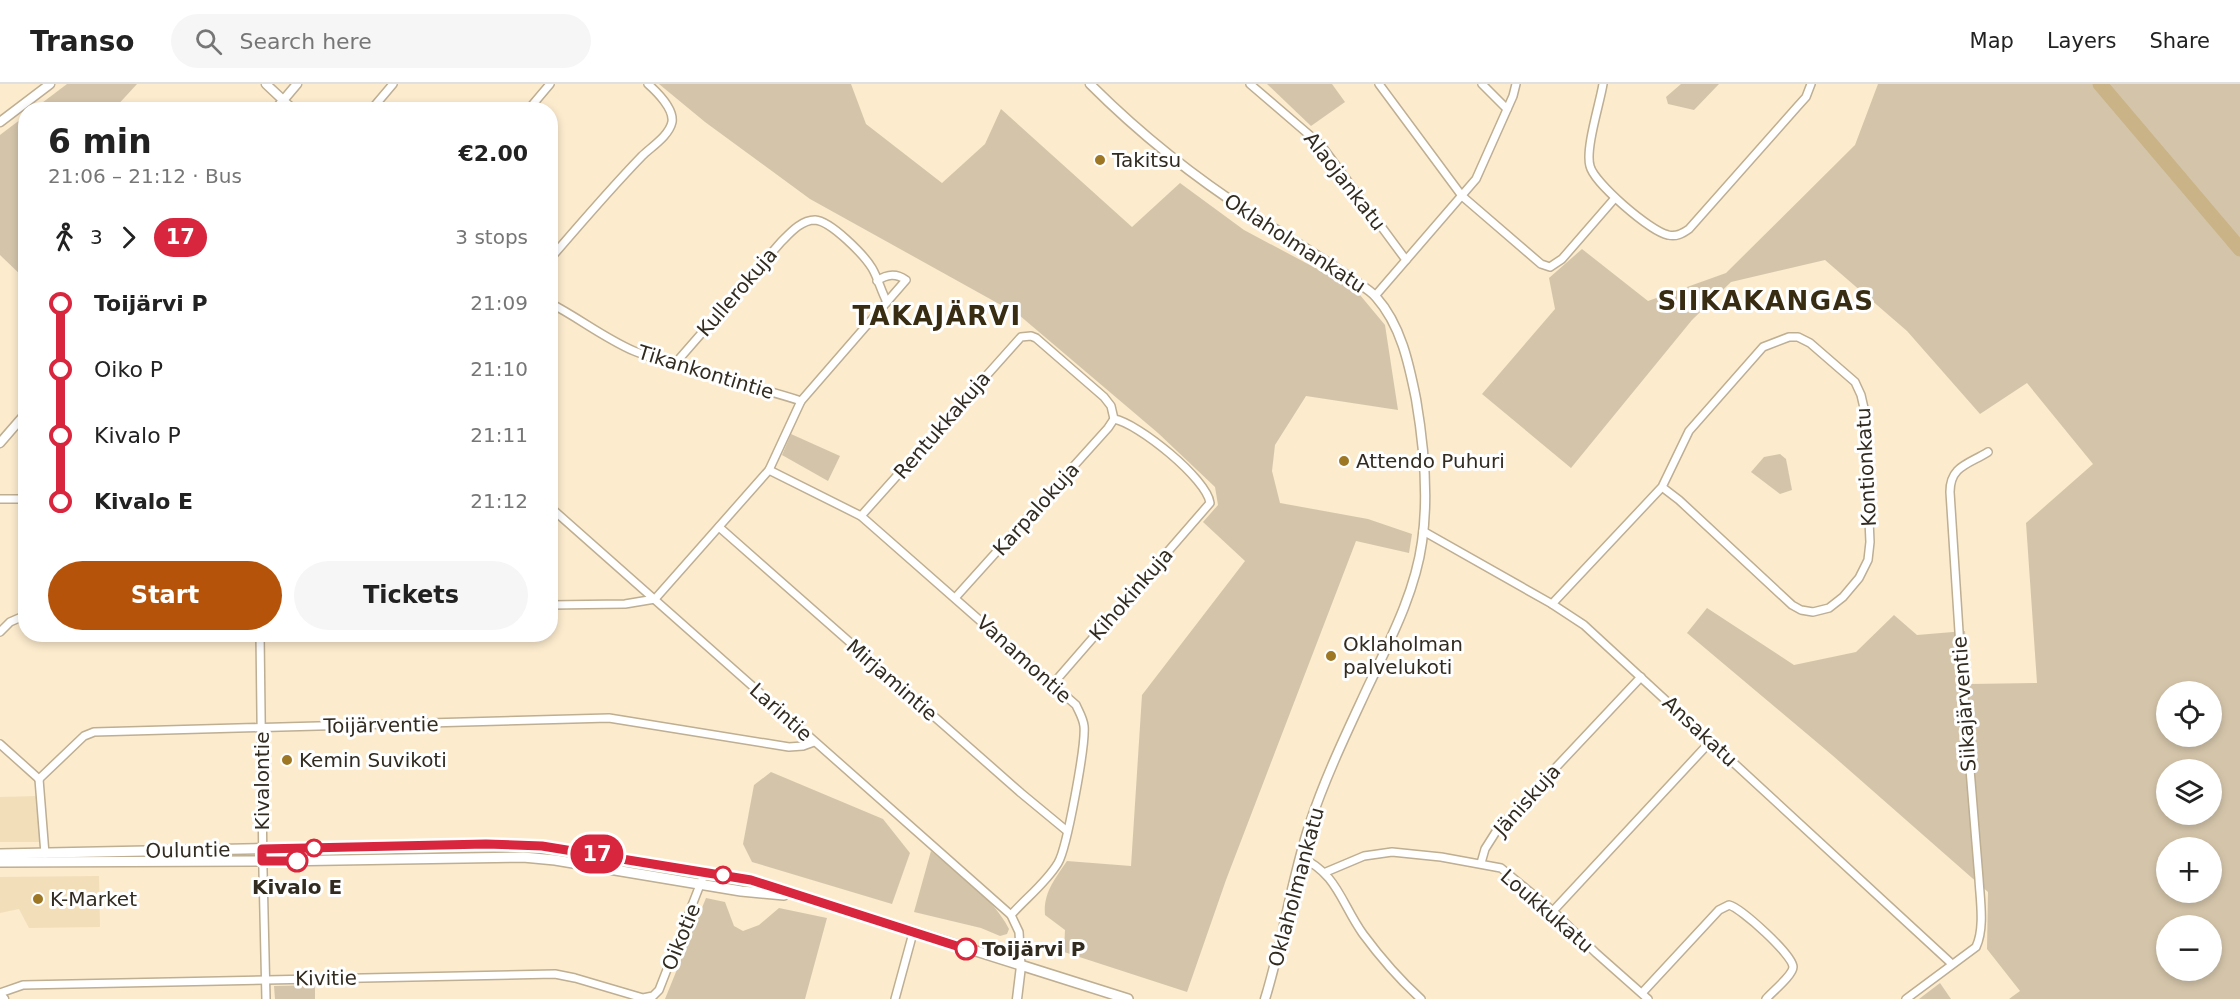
<!DOCTYPE html>
<meta charset="utf-8">
<style>
:root{--surface:#fff;--page:#f6f6f6;--text:#222;--muted:#767676;--line:#e0e0e0;--accent:#b45309}
body{margin:0;font-family:"DejaVu Sans",sans-serif;background:var(--page);color:var(--text);height:100vh;display:flex;flex-direction:column;font-size:22px;white-space:nowrap}
*{box-sizing:border-box;margin:0}
p{font-size:20px;color:var(--muted)}
.icon{flex:none;width:33px;height:33px;fill:none;stroke:currentColor;stroke-width:2;stroke-linecap:round;stroke-linejoin:round}
.map{position:relative;flex:1;overflow:hidden}
.side{position:absolute;left:18px;top:18px;width:540px;height:540px;display:flex;flex-direction:column;background:var(--surface);border-radius:24px;box-shadow:0 3px 9px #0003}
.side>*{flex:none}
.badge{padding:0 12px;border-radius:20px;font-size:21px;line-height:39px}
.tools{position:absolute;left:2156px;top:597px;display:grid;gap:12px}
.tools a{display:grid;place-items:center;width:66px;height:66px;border-radius:50%;background:var(--surface);box-shadow:0 3px 9px #0003;font-size:30px}
.map>.badge{position:absolute;translate:-50% -50%;box-shadow:0 0 0 3px #fff}
.legs{display:flex;align-items:center;gap:9px;height:66px;padding:0 30px;font-size:20px}
.legs p{margin-inline-start:auto}
.overview{display:flex;align-items:center;justify-content:space-between;height:102px;padding:0 30px}
h1{font-size:33px;font-weight:700;line-height:45px}
.primary-button{display:flex;gap:12px;margin-top:auto;padding:12px 30px}
.primary-button a{flex:1;height:69px;border-radius:36px;background:var(--accent);color:#fff;font-size:24px;font-weight:700;line-height:69px;text-align:center}
.primary-button a+a{background:var(--page);color:var(--text)}
ul{padding:0 30px;list-style:none}
li{display:flex;align-items:center;gap:21px;height:66px;font-size:22px}
li i{display:grid;place-items:center;width:9px;height:100%;margin:0 8px;background:currentColor}
li i::after{content:'';width:15px;height:15px;margin:-8px;border:4px solid;border-radius:50%;background:var(--surface)}
li p{margin-inline-start:auto}
li:first-child i{background:linear-gradient(#0000 50%,currentColor 0)}
li:last-child i{background:linear-gradient(currentColor 50%,#0000 0)}
header{display:flex;align-items:center;gap:36px;box-sizing:border-box;height:84px;padding:0 30px;background:var(--surface);border-bottom:2px solid var(--line)}
header strong{font-size:28px}
nav{display:flex;gap:33px;margin-inline-start:auto;font-size:21px}
.search{width:420px;height:54px;background:var(--page);display:flex;align-items:center;gap:15px;box-sizing:border-box;padding:0 21px;border-radius:33px;color:var(--muted);font-size:22px}
.map>svg:first-child{display:block}
.built{fill:#f2deb9}
.green{fill:#d4c5aa;fill-rule:evenodd}
.lines{fill:none;stroke-linecap:round;stroke-linejoin:round}
.river{stroke:#cab387;stroke-width:15}
.minor-casing{stroke:#beae92;stroke-width:10}
.tertiary-casing{stroke:#beae92;stroke-width:11}
.secondary-casing{stroke:#beae92;stroke-width:12}
.minor{stroke:#fff;stroke-width:7}
.tertiary{stroke:#fff;stroke-width:8}
.secondary{stroke:#fff;stroke-width:9}
.line-1-casing{stroke:#fff;stroke-width:14}
.line-1{stroke:#d7263d;stroke-width:9}
.poi-dot{fill:#9d7724;stroke:#fff;stroke-width:2}
.stop-1-dot{fill:#fff;stroke:#d7263d;stroke-width:3}
.labels{text-anchor:middle;stroke-width:6;stroke-linejoin:round;paint-order:stroke}
.poi-label{font-size:20px;fill:#322b20;stroke:#fff;text-anchor:start}
.street-label{font-size:20px;fill:#322b20;stroke:#fff}
.stop-label{font-size:20px;font-weight:bold;fill:#322b20;stroke:#fff}
.district-label{font-size:26px;font-weight:bold;letter-spacing:1.5px;fill:#382c13;stroke:#fff}
</style>
<header>
<strong>Transo</strong>
<div class="search"><svg class="icon" aria-label="search" viewBox="0 0 24 24"><circle cx="10" cy="10" r="6"/><path d="M15 15l6 6"/></svg>Search here</div>
<nav><a>Map</a><a>Layers</a><a>Share</a></nav>
</header>
<div class="map">
<svg width="2240" height="915" viewBox="0 0 2240 915">
<rect width="100%" height="100%" fill="#fcebcd"/>
<!-- built -->
<g class="built">
<path d="M39,712L41,758H0V713Z"/>
<path d="M99,792L100,843L29,844L19,825L0,829V793Z"/>
</g>
<!-- green -->
<g class="green">
<path d="M67,0H137L114,25H34Z"/>
<path d="M659,0H851L866,40L942,99L985,60L1001,25L1132,143L1180,99L1244,146L1355,205L1385,241L1398,326L1306,312L1275,361L1272,387L1280,419L1368,435L1412,450L1409,469L1356,457L1226,796L1187,908L1064,868L1065,846L1045,831C1043,809 1055,795 1067,777L1131,782L1142,611L1245,477L1203,438L1218,421L1215,403L1158,349L1019,231L810,115L705,38Z"/>
<path d="M1267,0H1332L1345,18L1311,42Z"/>
<path d="M1681,0H1719L1694,26L1668,20L1666,13Z"/>
<path d="M1878,0H2240V915H2009L2020,907L1987,865L1988,808L1832,671L1687,549L1707,524L1794,581L1856,568L1894,531L1917,551L1965,547L1970,600L2037,599L2026,439L2093,380L2027,299L1980,330L1907,247L1825,176L1731,198L1692,236L1571,384L1482,310L1555,225L1549,194L1582,165L1648,217L1726,189L1855,61ZM2166,608H2211V652H2166ZM2166,686H2211V730H2166ZM2166,764H2211V808H2166ZM2166,842H2211V886H2166Z"/>
<path d="M25,32V195L0,171V51Z"/>
<path d="M791,350L840,372L828,397L782,371Z"/>
<path d="M1780,370L1786,375L1792,406L1780,410L1751,388L1764,373Z"/>
<path d="M771,688L883,735L910,769L892,820L752,778L743,760L754,701Z"/>
<path d="M931,767C958,790 993,813 1009,845L1007,850L1000,852L981,844L914,828Z"/>
<path d="M706,814L725,818L734,842L743,847L759,841L779,824L827,834L805,915H665Z"/>
<path d="M1940,899L1951,915H1919Z"/>
<path d="M315,901V915H275L274,902Z"/>
</g>
<g class="lines">
<!-- river -->
<path class="river" d="M2100,0L2240,165"/>
<defs>
<g id="minor">
<path d="M1250,0L1321,61L1406,176"/>
<path d="M1379,0L1462,112L1541,180L1550,183L1562,175L1615,114"/>
<path d="M1482,0L1507,25"/>
<path d="M1603,0C1600,19 1585,65 1590,82C1594,99 1650,147 1668,151C1676,153 1682,150 1689,145L1797,23L1806,13L1811,0"/>
<path d="M283,16L295,26"/>
<path d="M371,26L393,0"/>
<path d="M528,26L550,0"/>
<path d="M550,175C580,140 610,105 642,72C651,63 669,52 672,38C674,25 657,8 648,0"/>
<path d="M1375,212L1476,95L1513,12L1516,0"/>
<path d="M550,219C579,234 604,254 634,267C688,289 746,299 801,317"/>
<path d="M673,282L781,158C790,149 801,136 815,136C831,137 864,171 872,184C878,194 881,207 887,218"/>
<path d="M769,386L861,432L1076,621C1079,628 1083,634 1084,642C1086,660 1067,764 1058,779C1046,799 1026,814 1011,831"/>
<path d="M0,415H26"/>
<path d="M550,423L1011,831L1019,848L1021,882"/>
<path d="M861,432L1021,253L1031,252L1036,254L1104,313L1111,322L1114,335"/>
<path d="M719,443L1021,709L1067,747"/>
<path d="M1423,447L1552,520L1584,541L1952,880"/>
<path d="M955,514L1108,344L1114,335"/>
<path d="M1552,520L1662,403L1689,347L1763,263L1789,253H1798L1810,259L1855,298L1861,311L1864,324L1870,458L1868,476L1859,494L1843,513L1829,524L1813,528L1801,526L1792,521L1679,416L1662,403"/>
<path d="M550,521L625,520L655,515L769,386L801,317L906,196C896,189 887,190 877,197"/>
<path d="M0,548L10,538L26,531"/>
<path d="M260,550L263,787L266,915"/>
<path d="M1052,601L1210,419C1207,395 1138,339 1114,335"/>
<path d="M0,660L39,695"/>
<path d="M39,695L84,652L94,648L609,634L789,663L803,662L814,658"/>
<path d="M39,695L45,770"/>
<path d="M1300,773C1337,789 1341,819 1363,850C1380,873 1399,895 1421,915"/>
<path d="M1481,779L1485,765L1497,746L1641,593"/>
<path d="M1326,788L1364,772L1392,768L1441,773L1501,784L1553,827L1596,869L1648,915"/>
<path d="M1553,827L1710,658"/>
<path d="M0,909L23,901L555,890L575,894L643,914L653,912L659,906L705,788"/>
<path d="M1642,909L1719,826L1729,821C1741,824 1793,871 1793,883C1793,891 1772,908 1766,915"/>
<path d="M895,915L913,849"/>
<path d="M1906,915L1976,863C1985,844 1980,815 1979,795L1960,563L1950,408C1950,382 1969,380 1988,368"/>
</g>
<g id="tertiary">
<path d="M266,0L283,16"/>
<path d="M1090,0C1139,49 1194,93 1253,131C1284,151 1315,169 1345,190C1355,198 1368,204 1376,213C1401,241 1409,280 1416,315C1424,362 1429,411 1422,458C1415,510 1388,560 1366,607C1346,650 1325,694 1310,739C1291,796 1283,857 1265,915"/>
<path d="M275,26L297,0"/>
<path d="M0,38L50,0"/>
<path d="M0,359L26,329"/>
<path d="M0,910L4,915"/>
<path d="M1017,915L1021,882"/>
</g>
<g id="secondary">
<path d="M0,770L486,760L542,762L751,796L1128,915"/>
<path d="M0,778L277,777L523,773L555,776L741,807L784,811"/>
</g>
</defs>
<!-- minor casing -->
<use href="#minor" class="minor-casing"/>
<!-- tertiary casing -->
<use href="#tertiary" class="tertiary-casing"/>
<!-- secondary casing -->
<use href="#secondary" class="secondary-casing"/>
<!-- minor -->
<use href="#minor" class="minor"/>
<!-- tertiary -->
<use href="#tertiary" class="tertiary"/>
<!-- secondary -->
<use href="#secondary" class="secondary"/>
</g>
<g class="lines">
<defs>
<path id="line-1" d="M297,777H262V765L486,760L542,762L751,796L966,865"/>
</defs>
<!-- line-1 casing -->
<use href="#line-1" class="line-1-casing"/>
<!-- line-1 -->
<use href="#line-1" class="line-1"/>
</g>
<!-- markers -->
<g class="poi-dot">
<circle cx="1100" cy="76" r="6"/>
<circle cx="1344" cy="377" r="6"/>
<circle cx="1331" cy="572" r="6"/>
<circle cx="287" cy="676" r="6"/>
<circle cx="38" cy="815" r="6"/>
</g>
<g class="stop-1-dot">
<circle cx="314" cy="764" r="8"/>
<circle cx="297" cy="777" r="10"/>
<circle cx="723" cy="791" r="8"/>
<circle cx="966" cy="865" r="10"/>
</g>
<g class="labels">
<!-- poi labels -->
<g class="poi-label">
<text x="1112" y="83">Takitsu</text>
<text x="1356" y="384">Attendo Puhuri</text>
<text x="1343" y="567">Oklaholman<tspan x="1343" dy="23">palvelukoti</tspan></text>
<text x="299" y="683">Kemin Suvikoti</text>
<text x="50" y="822">K-Market</text>
</g>
<!-- street labels -->
<g class="street-label">
<text transform="translate(1345 97) rotate(52)" y="7">Alaojankatu</text>
<text transform="translate(1295 159) rotate(33)" y="7">Oklaholmankatu</text>
<text transform="translate(737 208) rotate(-49)" y="7">Kullerokuja</text>
<text transform="translate(706 288) rotate(17)" y="7">Tikankontintie</text>
<text transform="translate(942 341) rotate(-49)" y="7">Rentukkakuja</text>
<text transform="translate(1866 383) rotate(-93)" y="7">Kontionkatu</text>
<text transform="translate(1036 425) rotate(-48)" y="7">Karpalokuja</text>
<text transform="translate(1131 510) rotate(-49)" y="7">Kihokinkuja</text>
<text transform="translate(1024 575) rotate(42)" y="7">Vanamontie</text>
<text transform="translate(892 596) rotate(41)" y="7">Mirjamintie</text>
<text transform="translate(1964 620) rotate(-94)" y="7">Siikajärventie</text>
<text transform="translate(781 628) rotate(42)" y="7">Larintie</text>
<text transform="translate(381 641) rotate(-1)" y="7">Toijärventie</text>
<text transform="translate(1700 647) rotate(43)" y="7">Ansakatu</text>
<text transform="translate(262 697) rotate(-90)" y="7">Kivalontie</text>
<text transform="translate(1527 716) rotate(-48)" y="7">Jäniskuja</text>
<text transform="translate(188 766) rotate(-1)" y="7">Ouluntie</text>
<text transform="translate(1296 803) rotate(-75)" y="7">Oklaholmankatu</text>
<text transform="translate(1547 827) rotate(41)" y="7">Loukkukatu</text>
<text transform="translate(681 853) rotate(-68)" y="7">Oikotie</text>
<text transform="translate(326 894) rotate(-1)" y="7">Kivitie</text>
</g>
<!-- stop labels -->
<g class="stop-label">
<text x="297" y="810">Kivalo E</text>
<text x="982" y="872" text-anchor="start">Toijärvi P</text>
</g>
<!-- district labels -->
<g class="district-label">
<text x="1766" y="226">SIIKAKANGAS</text>
<text x="937" y="241">TAKAJÄRVI</text>
</g>
</g>
</svg>
<div class="tools">
<a><svg class="icon" aria-label="locate" viewBox="0 0 24 24"><circle cx="12" cy="12" r="6"/><path d="M12 2v4M12 18v4M2 12h4M18 12h4"/></svg></a>
<a><svg class="icon" aria-label="layers" viewBox="0 0 24 24"><path d="M12 4l9 5-9 5-9-5zM3 14l9 5 9-5"/></svg></a>
<a>+</a>
<a>−</a>
</div>
<b class="badge" style="left:597px;top:770px;background:#d7263d;color:#fff">17</b>
<section class="side">
<div class="overview"><div><h1>6 min</h1><p>21:06 – 21:12 · Bus</p></div><b>€2.00</b></div>
<div class="legs"><svg class="icon" aria-label="walk" viewBox="0 0 24 24"><circle cx="13" cy="4" r="2"/><path d="M13 8l-2 6 4 7M11 14l-3 7M7 12l3-4h3l4 4"/></svg>3<svg class="icon" aria-label="forward" viewBox="0 0 24 24"><path d="M9 5l7 7-7 7"/></svg><b class="badge" style="background:#d7263d;color:#fff">17</b><p>3 stops</p></div>
<ul>
<li><i style="color:#d7263d"></i><b>Toijärvi P</b><p>21:09</p></li>
<li><i style="color:#d7263d"></i><span>Oiko P</span><p>21:10</p></li>
<li><i style="color:#d7263d"></i><span>Kivalo P</span><p>21:11</p></li>
<li><i style="color:#d7263d"></i><b>Kivalo E</b><p>21:12</p></li>
</ul>
<div class="primary-button"><a>Start</a><a>Tickets</a></div>
</section>
</div>
